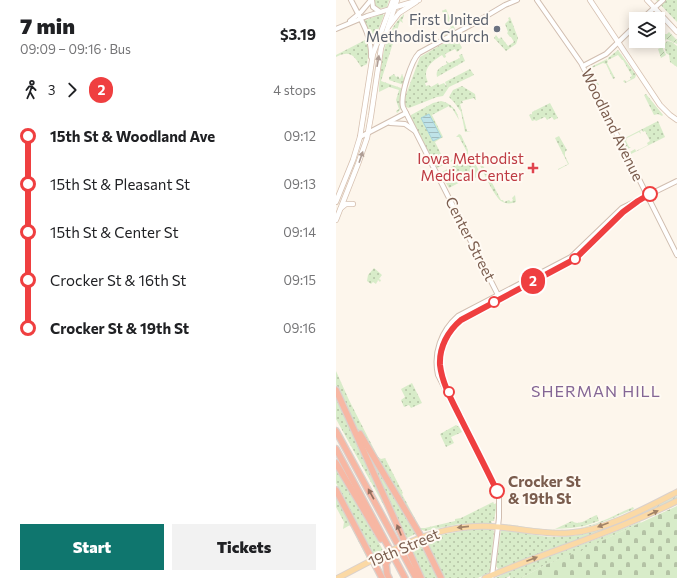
<!DOCTYPE html>
<meta charset="utf-8">
<style>
:root{--surface:#fff;--page:#f2f2f2;--text:#202124;--muted:#757577;--accent:#0f766e}
body{margin:0;font-family:Commissioner,sans-serif;background:var(--page);color:var(--text);height:100vh;display:flex;flex-direction:column;font-size:15px;white-space:nowrap}
*{box-sizing:border-box;margin:0}
p{font-size:13px;color:var(--muted)}
.icon{flex:none;width:22px;height:22px;fill:none;stroke:currentColor;stroke-width:2;stroke-linecap:round;stroke-linejoin:round}
.map{position:relative;flex:1;overflow:hidden}
.panel{display:flex;flex-direction:column;background:var(--surface);width:336px}
.panel>*{flex:none}
.badge{padding:0 8px;border-radius:13px;font-size:14px;line-height:26px}
.fabs{position:absolute;left:293px;top:12px;display:grid;gap:8px}
.fabs a{display:grid;place-items:center;width:36px;height:36px;border-radius:0px;background:var(--surface);box-shadow:0 2px 10px #0003;font-size:20px}
.map>.badge{position:absolute;translate:-50% -50%;box-shadow:0 0 0 2px #fff}
.legs{display:flex;align-items:center;gap:6px;height:44px;padding:0 20px;font-size:13px}
.legs p{margin-inline-start:auto}
.summary{display:flex;align-items:center;justify-content:space-between;height:68px;padding:0 20px}
h1{font-size:22px;font-weight:800;line-height:30px}
.primary-button{display:flex;gap:8px;margin-top:auto;padding:8px 20px}
.primary-button a{flex:1;height:46px;border-radius:0px;background:var(--accent);color:#fff;font-size:16px;font-weight:800;line-height:46px;text-align:center}
.primary-button a+a{background:var(--page);color:var(--text)}
ul{padding:0 20px;list-style:none}
li{display:flex;align-items:center;gap:14px;height:48px;font-size:15px}
li i{display:grid;place-items:center;width:6px;height:100%;margin:0 5px;background:currentColor}
li i::after{content:'';width:10px;height:10px;margin:-5px;border:3px solid;border-radius:50%;background:var(--surface)}
li p{margin-inline-start:auto}
li:first-child i{background:linear-gradient(#0000 50%,currentColor 0)}
li:last-child i{background:linear-gradient(currentColor 50%,#0000 0)}
main{display:flex;flex:1;min-height:0}
.map>svg:first-child{display:block}
.grass{fill:url(#grass-dots)}
.cemetery{fill:url(#cemetery-stones)}
.garden{fill:url(#garden-furrows)}
.water{fill:url(#water-rules);stroke:#a5d3da}
.lines{fill:none;stroke-linecap:round;stroke-linejoin:round}
.tertiary-casing{stroke:#d1beb0;stroke-width:6}
.secondary-casing{stroke:#d6c0b0;stroke-width:6}
.primary-casing{stroke:#dad1cd;stroke-width:7}
.motorway-casing{stroke:#dad1cd;stroke-width:8}
.tertiary{stroke:#fff;stroke-width:4}
.secondary{stroke:#fff;stroke-width:4.5}
.primary{stroke:#fbd9a5;stroke-width:5}
.motorway{stroke:#f7b7a3;stroke-width:5.5}
.primary-bridge-casing{stroke:#dad1cd;stroke-width:7;stroke-linecap:butt}
.motorway-bridge-casing{stroke:#dad1cd;stroke-width:8;stroke-linecap:butt}
.primary-bridge{stroke:#fbd9a5;stroke-width:5}
.motorway-bridge{stroke:#f7b7a3;stroke-width:5.5}
.oneway{fill:#af9d94}
.oneway2{fill:#936e5e}
.oneway3{fill:#a18267}
.line-1-casing{stroke:#fff;stroke-width:9}
.line-1{stroke:#ef3f40;stroke-width:6}
.worship-dot{fill:#6b7280;stroke:#fffaf3;stroke-width:1.5}
.health-dot{fill:#e0444e;stroke:#fffaf3;stroke-width:1.5}
.stop-1-dot{fill:#fff;stroke:#ef3f40;stroke-width:2}
.labels{text-anchor:middle;stroke-width:4;stroke-linejoin:round;paint-order:stroke}
.worship-label{font-size:15px;fill:#5b616d;stroke:#fffaf3;text-anchor:end}
.street-label{font-size:15px;fill:#7a5c4d;stroke:#fffaf3}
.health-label{font-size:15px;fill:#be3a42;stroke:#fffaf3;text-anchor:end}
.stop-label{font-size:15px;font-weight:bold;fill:#7a5c4d;stroke:#fffaf3;text-anchor:start}
.neighbourhood-label{font-size:16px;letter-spacing:1px;fill:#846695;stroke:#fffaf3}
</style>
<main>
<section class="panel">
<div class="summary"><div><h1>7 min</h1><p>09:09 – 09:16 · Bus</p></div><b>$3.19</b></div>
<div class="legs"><svg class="icon" aria-label="walk" viewBox="0 0 24 24"><circle cx="13" cy="4" r="2"/><path d="M13 8l-2 6 4 7M11 14l-3 7M7 12l3-4h3l4 4"/></svg>3<svg class="icon" aria-label="forward" viewBox="0 0 24 24"><path d="M9 5l7 7-7 7"/></svg><b class="badge" style="background:#ef3f40;color:#fff">2</b><p>4 stops</p></div>
<ul>
<li><i style="color:#ef3f40"></i><b>15th St &amp; Woodland Ave</b><p>09:12</p></li>
<li><i style="color:#ef3f40"></i><span>15th St &amp; Pleasant St</span><p>09:13</p></li>
<li><i style="color:#ef3f40"></i><span>15th St &amp; Center St</span><p>09:14</p></li>
<li><i style="color:#ef3f40"></i><span>Crocker St &amp; 16th St</span><p>09:15</p></li>
<li><i style="color:#ef3f40"></i><b>Crocker St &amp; 19th St</b><p>09:16</p></li>
</ul>
<div class="primary-button"><a>Start</a><a>Tickets</a></div>
</section>
<div class="map">
<svg width="341" height="578" viewBox="0 0 341 578">
<defs>
<pattern id="grass-dots" width="8" height="8" patternUnits="userSpaceOnUse"><rect width="8" height="8" fill="#d8ecc9"/><path d="M2 2h.1M6 6h.1" fill="none" stroke="#b4c2a5" stroke-width="1.8" stroke-linecap="round"/></pattern>
<pattern id="cemetery-stones" width="16" height="16" patternUnits="userSpaceOnUse"><rect width="16" height="16" fill="#d8ecc9"/><path d="M2 7V4a2 2 0 0 1 4 0v3zM10 15v-3a2 2 0 0 1 4 0v3z" fill="#b4c2a5"/></pattern>
<pattern id="garden-furrows" width="10" height="10" patternUnits="userSpaceOnUse"><rect width="10" height="10" fill="#d8ecc9"/><path d="M-1 1l2-2M0 10L10 0M9 11l2-2" fill="none" stroke="#b4c2a5"/></pattern>
<pattern id="water-rules" width="6" height="5" patternUnits="userSpaceOnUse"><rect width="6" height="5" fill="#bfe3e8"/><path d="M0 2.5h6" fill="none" stroke="#a0bbbe"/></pattern>
</defs>
<rect width="100%" height="100%" fill="#fdf6ec"/>
<!-- grass -->
<g class="grass">
<path d="M38,0H53L51,7L42,9L38,6Z"/>
<path d="M320,0H341V22L340,21Z"/>
<path d="M110,9L119,29L118,31L106,37L105,35L107,34L106,33L115,28L106,11Z"/>
<path d="M46,14L48,15L37,43L27,21Z"/>
<path d="M68,14V16L66,20L67,23L64,21L45,81L65,88L66,89L64,99L65,109L61,113L60,111L63,109L60,100L63,90L53,87L43,92V90C45,64 47,33 68,14Z"/>
<path d="M174,17L182,38L180,44L170,51L158,38L160,35L163,39L165,37L172,46L178,42L175,37H174L171,33L172,32L169,24L173,20L172,18Z"/>
<path d="M120,36L126,48L121,52L119,49L109,54L110,57L108,58L106,55C95,62 86,69 92,82L89,83L90,86L93,85L95,87L102,83L103,85L108,83L111,87L109,82L134,69L138,75L113,87L107,96L101,97L73,108L70,107L68,100L84,57Z"/>
<path d="M31,39L33,47L31,64L25,67C18,55 14,50 0,57V55Z"/>
<path d="M331,41L336,42L341,46V67L334,62L333,55L330,53L328,45Z"/>
<path d="M282,50L300,75L299,78L289,83L287,81L289,80L290,82L295,79L294,77L296,76L287,60H286L282,55L272,60V58Z"/>
<path d="M126,54L129,61L101,77C99,69 105,67 111,64L110,61L113,63L124,58L123,55Z"/>
<path d="M271,59L272,62L271,63L279,78L277,79L270,64L267,63L256,68V71L263,85H260L253,68Z"/>
<path d="M58,74L60,77L62,76L64,79L66,74L69,81L68,85L53,80V77Z"/>
<path d="M126,86L139,94L140,100H139L138,98L126,101L127,103L124,104L131,131H135L129,132L125,112L118,102L113,97L117,90Z"/>
<path d="M310,94L327,115L326,116L322,114L318,115L308,95Z"/>
<path d="M105,101C115,103 121,110 123,120L116,108H114L113,106L96,115L107,137L99,142L108,160L111,159L113,161L131,152L123,137H120L123,134L125,135L132,150V154L101,168L74,117L75,115L97,103Z"/>
<path d="M214,103L222,118L218,120L216,117L211,120L209,117L200,121L199,120L196,121L193,115L196,114V112Z"/>
<path d="M322,121L329,137L295,154L294,152L299,149L300,151L312,145L311,143L314,141L309,131L307,132L306,130L304,131L305,134L303,132L291,138L290,141L293,147H295L292,149L286,141L287,139Z"/>
<path d="M223,136L231,150L229,152V156L233,164L222,170V169L232,164L219,138Z"/>
<path d="M142,156L165,200H167L168,202L173,200L175,202L177,200L176,198L179,195L180,202C175,204 169,204 165,201C157,195 145,167 140,157Z"/>
<path d="M134,157L136,159H137L145,175L137,179L134,177L113,188L104,173Z"/>
<path d="M38,268L46,275L43,279L45,280L44,282L42,280L40,284L37,282L35,284L31,281L32,275Z"/>
<path d="M0,371L13,400L42,457L45,459L49,458L67,493L66,494L84,528H89L119,521V519L125,518L157,502L158,504L161,503L158,521H155L156,523L154,524H123L89,531L83,529L16,419L0,385Z"/>
<path d="M76,383L86,403L75,408L73,405L68,407L65,400L69,397L65,389Z"/>
<path d="M0,397L62,531L0,419Z"/>
<path d="M120,425L123,427L126,432L115,437L118,443L110,447L104,434Z"/>
<path d="M27,446L81,533L69,539Z"/>
<path d="M0,468L47,550L38,555L0,483Z"/>
<path d="M0,494L32,557L31,558L14,525L7,529L8,522L0,507Z"/>
<path d="M341,496V498C312,512 283,525 253,536C224,547 195,556 167,568L162,569L160,566L165,530C183,531 201,537 220,537C263,537 303,514 341,496Z"/>
<path d="M297,507L298,509C258,527 239,534 194,528C186,527 175,527 167,524C193,527 222,534 248,527C265,523 281,514 297,507Z"/>
<path d="M261,515L263,521L248,526L235,528V526V528L219,529L236,521C244,527 253,517 261,515Z"/>
<path d="M304,522L305,523L276,536L249,550L209,565L185,578H174V576L170,578H159L186,566L266,537Z"/>
<path d="M137,529H156L158,531L154,572L142,578H107L89,540L110,534Z"/>
<path d="M82,543L86,545L103,578H87L73,547Z"/>
</g>
<!-- cemetery -->
<path class="cemetery" d="M341,506V578H185L209,565L249,549L276,536Z"/>
<!-- garden -->
<path class="garden" d="M333,32L341,40V44L330,39L327,44V49L330,55L325,58L322,49L324,48L323,41L327,36V34H331Z"/>
<!-- water -->
<path class="water" d="M93,114L105,137L97,141L85,118Z"/>
<g class="lines">
<defs>
<g id="tertiary">
<path d="M15,0C24,18 36,36 35,57"/>
<path d="M36,0L37,7L44,12"/>
<path d="M201,0L245,63L341,255"/>
<path d="M306,19L327,0"/>
<path d="M14,21L25,12L35,0"/>
<path d="M0,29L31,16L54,9"/>
<path d="M247,66L270,54L300,25"/>
<path d="M54,123L69,124L79,131"/>
<path d="M24,137L70,113"/>
<path d="M164,299L67,107C64,96 75,61 83,53L142,21L169,5L181,0"/>
<path d="M112,391C109,384 106,377 105,370C101,348 113,326 132,315L239,259L287,212L301,201"/>
<path d="M156,576L163,518V496L102,375C97,353 105,331 122,316L235,257L286,208L341,181"/>
</g>
<g id="secondary">
<path d="M254,0L324,105L334,115L341,120"/>
<path d="M311,0L341,32"/>
<path d="M56,8L83,0"/>
<path d="M53,26L63,13L80,2"/>
<path d="M0,202L17,160L24,137L37,54L57,0"/>
<path d="M5,208L10,204H17"/>
<path d="M0,220L22,164L31,138L35,116L45,48L61,0"/>
</g>
<g id="primary">
<path d="M74,542C102,530 132,524 163,527C186,529 210,535 233,533C268,531 310,508 341,492"/>
<path d="M2,578L46,555"/>
<path d="M149,578C213,551 279,532 341,501"/>
</g>
<g id="motorway">
<path d="M0,390L85,578"/>
<path d="M0,431L80,578"/>
<path d="M24,434L83,533L105,578"/>
<path d="M0,449L69,578"/>
<path d="M0,463L45,539"/>
<path d="M0,490L46,578"/>
<path d="M50,564L51,574L53,578"/>
</g>
</defs>
<!-- tertiary casing -->
<use href="#tertiary" class="tertiary-casing"/>
<!-- secondary casing -->
<use href="#secondary" class="secondary-casing"/>
<!-- primary casing -->
<use href="#primary" class="primary-casing"/>
<!-- motorway casing -->
<use href="#motorway" class="motorway-casing"/>
<!-- tertiary -->
<use href="#tertiary" class="tertiary"/>
<!-- secondary -->
<use href="#secondary" class="secondary"/>
<!-- primary -->
<use href="#primary" class="primary"/>
<!-- motorway -->
<use href="#motorway" class="motorway"/>
<defs>
<path id="primary-bridge" d="M46,555L74,542"/>
<path id="motorway-bridge" d="M50,564L55,555L67,545"/>
</defs>
<!-- primary-bridge casing -->
<use href="#primary-bridge" class="primary-bridge-casing"/>
<!-- motorway-bridge casing -->
<use href="#motorway-bridge" class="motorway-bridge-casing"/>
<!-- primary-bridge -->
<use href="#primary-bridge" class="primary-bridge"/>
<!-- motorway-bridge -->
<use href="#motorway-bridge" class="motorway-bridge"/>
</g>
<!-- one-way arrows -->
<defs><path id="oneway-solid" d="M-6-.8H1V-3.2L6.5 0L1 3.2V.8H-6Z"/></defs>
<g class="oneway">
<use href="#oneway-solid" transform="translate(42 61) rotate(-80)"/>
<use href="#oneway-solid" transform="translate(25 157) rotate(-71)"/>
</g>
<g class="oneway2">
<use href="#oneway-solid" transform="translate(35 494) rotate(-119)"/>
<use href="#oneway-solid" transform="translate(63 530) rotate(-112)"/>
</g>
<g class="oneway3">
<use href="#oneway-solid" transform="translate(317 513) rotate(-25)"/>
<use href="#oneway-solid" transform="translate(267 525) rotate(159)"/>
<use href="#oneway-solid" transform="translate(127 527) rotate(174)"/>
<use href="#oneway-solid" transform="translate(196 559) rotate(-21)"/>
</g>
<g class="lines">
<defs>
<path id="line-1" d="M161,491C149,466 136,441 124,417C116,401 106,383 104,365C103,347 112,331 125,320L239,259L287,212L302,201L314,194"/>
</defs>
<!-- line-1 casing -->
<use href="#line-1" class="line-1-casing"/>
<!-- line-1 -->
<use href="#line-1" class="line-1"/>
</g>
<!-- markers -->
<circle class="worship-dot" cx="161" cy="29" r="4"/>
<path class="health-dot" d="M195 162h4v4h4v4h-4v4h-4v-4h-4v-4h4z"/>
<g class="stop-1-dot">
<circle cx="314" cy="194" r="7"/>
<circle cx="239" cy="259" r="5"/>
<circle cx="158" cy="302" r="5"/>
<circle cx="113" cy="392" r="5"/>
<circle cx="161" cy="491" r="7"/>
</g>
<g class="labels">
<!-- worship labels -->
<g class="worship-label">
<text x="153" y="25">First United<tspan x="153" dy="17">Methodist Church</tspan></text>
</g>
<!-- street labels -->
<g class="street-label">
<text transform="translate(276 125) rotate(64)" y="5">Woodland Avenue</text>
<text transform="translate(134 239) rotate(63)" y="5">Center Street</text>
<text transform="translate(68 548) rotate(-23)" y="5">19th Street</text>
</g>
<!-- health labels -->
<g class="health-label">
<text x="188" y="164">Iowa Methodist<tspan x="188" dy="17">Medical Center</tspan></text>
</g>
<!-- stop labels -->
<g class="stop-label">
<text x="172" y="487">Crocker St<tspan x="172" dy="17">&amp; 19th St</tspan></text>
</g>
<!-- neighbourhood labels -->
<g class="neighbourhood-label">
<text x="260" y="397">SHERMAN HILL</text>
</g>
</g>
</svg>
<div class="fabs">
<a><svg class="icon" aria-label="layers" viewBox="0 0 24 24"><path d="M12 4l9 5-9 5-9-5zM3 14l9 5 9-5"/></svg></a>
</div>
<b class="badge" style="left:197px;top:281px;background:#ef3f40;color:#fff">2</b>
</div>
</main>
